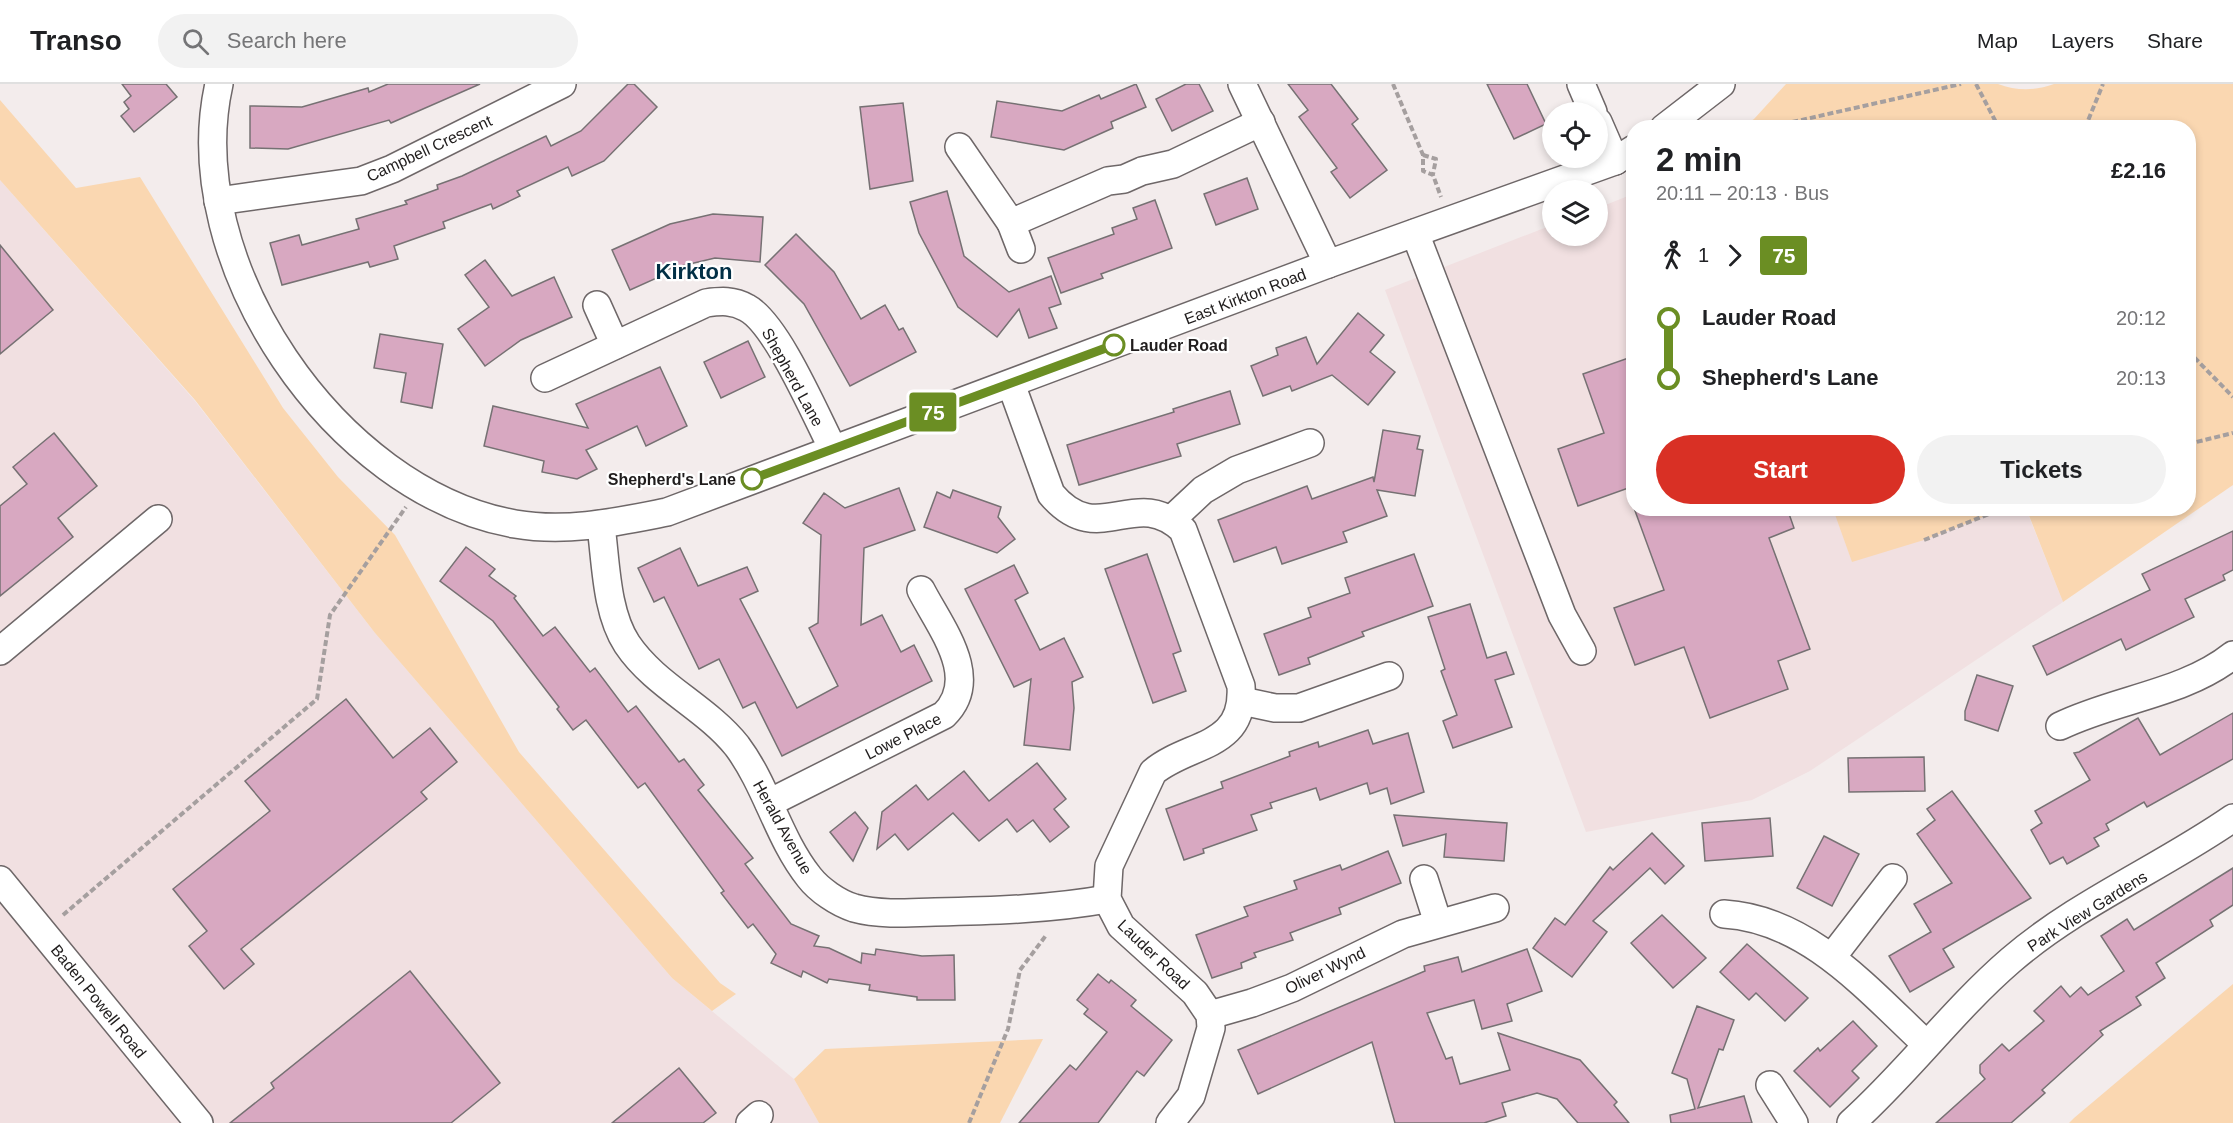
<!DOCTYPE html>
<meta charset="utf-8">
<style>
:root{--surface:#fff;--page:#f2f2f2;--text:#202124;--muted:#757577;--line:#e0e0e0;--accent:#d93025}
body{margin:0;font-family:Helvetica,sans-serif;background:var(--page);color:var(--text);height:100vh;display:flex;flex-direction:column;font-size:22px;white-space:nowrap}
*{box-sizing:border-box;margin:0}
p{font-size:20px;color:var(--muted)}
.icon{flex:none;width:33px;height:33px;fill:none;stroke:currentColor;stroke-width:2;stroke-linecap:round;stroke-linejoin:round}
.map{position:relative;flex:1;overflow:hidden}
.drawer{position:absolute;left:1626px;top:36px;width:570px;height:396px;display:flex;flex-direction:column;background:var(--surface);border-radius:24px;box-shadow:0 3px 9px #0003}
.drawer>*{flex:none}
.badge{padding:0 12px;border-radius:4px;font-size:21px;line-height:39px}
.buttons{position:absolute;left:1542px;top:18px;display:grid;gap:12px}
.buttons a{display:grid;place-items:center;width:66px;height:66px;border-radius:50%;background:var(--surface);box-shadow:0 3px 9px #0003;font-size:30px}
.map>.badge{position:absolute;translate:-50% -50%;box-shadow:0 0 0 3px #fff}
.legs{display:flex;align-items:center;gap:9px;height:66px;padding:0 30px;font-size:20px}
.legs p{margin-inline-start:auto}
.head{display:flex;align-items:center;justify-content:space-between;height:102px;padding:0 30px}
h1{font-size:33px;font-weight:800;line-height:45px}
.cta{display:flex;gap:12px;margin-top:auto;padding:12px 30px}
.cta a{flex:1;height:69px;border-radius:36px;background:var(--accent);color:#fff;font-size:24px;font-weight:800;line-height:69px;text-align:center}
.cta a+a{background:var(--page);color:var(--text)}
ul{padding:0 30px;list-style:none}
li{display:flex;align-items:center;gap:21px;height:60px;font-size:22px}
li i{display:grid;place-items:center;width:9px;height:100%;margin:0 8px;background:currentColor}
li i::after{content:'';width:15px;height:15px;margin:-8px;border:4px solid;border-radius:50%;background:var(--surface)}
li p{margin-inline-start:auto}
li:first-child i{background:linear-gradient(#0000 50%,currentColor 0)}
li:last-child i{background:linear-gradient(currentColor 50%,#0000 0)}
header{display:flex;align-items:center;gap:36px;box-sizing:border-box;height:84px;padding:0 30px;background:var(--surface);border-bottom:2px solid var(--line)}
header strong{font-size:28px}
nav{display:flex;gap:33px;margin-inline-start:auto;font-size:21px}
.search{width:420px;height:54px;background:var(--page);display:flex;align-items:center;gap:15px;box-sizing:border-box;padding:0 21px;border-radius:33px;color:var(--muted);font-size:22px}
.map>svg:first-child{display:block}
.built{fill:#f1e0e1}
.green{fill:#fad7b1}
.building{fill:#d8a8c1;stroke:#767173;stroke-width:1.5}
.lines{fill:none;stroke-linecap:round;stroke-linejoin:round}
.minor-casing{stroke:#6e6768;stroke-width:30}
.path{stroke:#a59f9f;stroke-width:4;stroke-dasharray:6 3;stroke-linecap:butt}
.minor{stroke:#fff;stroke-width:27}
.line-1-casing{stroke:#fff;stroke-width:14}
.line-1{stroke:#6b8e23;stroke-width:9}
.stop-1-dot{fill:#fff;stroke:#6b8e23;stroke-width:3}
.labels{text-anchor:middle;stroke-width:4.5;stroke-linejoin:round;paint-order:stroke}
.street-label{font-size:16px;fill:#201d1d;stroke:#fff}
.stop-label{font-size:16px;font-weight:bold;fill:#201d1d;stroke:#fff;text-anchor:start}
.district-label{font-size:22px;font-weight:bold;fill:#022f45;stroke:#fff}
</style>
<header>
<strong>Transo</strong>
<div class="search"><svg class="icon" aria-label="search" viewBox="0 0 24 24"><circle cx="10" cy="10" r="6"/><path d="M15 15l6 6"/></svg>Search here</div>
<nav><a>Map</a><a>Layers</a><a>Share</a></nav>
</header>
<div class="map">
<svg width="2233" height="1039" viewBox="0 0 2233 1039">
<rect width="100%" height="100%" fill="#f3ecec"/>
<!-- built -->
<g class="built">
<path d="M0,96L195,317L375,549L672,894L794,995L819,1039H0Z"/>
<path d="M1633,110L1634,424L2041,425L2028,430L2063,518L1810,687L1752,716L1586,748L1385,206L1552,141V152H1598V124Z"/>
</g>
<!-- green -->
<g class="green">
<path d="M1786,0H1998C2016,7 2036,7 2054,0H2233V401L2063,518L2028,429L2041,424H2188V44L1742,43L1754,35Z"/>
<path d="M0,16L76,104L140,93L283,324L338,393L395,451L519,668L720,899L736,910L712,927L672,894L375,549L195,316L0,96Z"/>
<path d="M1833,425V424L2004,425L1924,456L1852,478Z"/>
<path d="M2233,900V1039H2069L2074,1034Z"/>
<path d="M1043,955L1000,1039H819L794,995L825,965Z"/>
</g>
<!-- building -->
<g class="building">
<path d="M122,0H166L177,13L134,48L121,32L129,25L124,18L131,12Z"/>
<path d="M388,0H480L391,39L389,36L288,65L250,64V22L302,23L368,4L369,8Z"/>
<path d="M628,0H634L657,23L604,77L572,92L568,83L517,107L520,112L493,125L491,120L443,138L445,144L394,162L398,175L370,183L368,178L282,201L270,159L299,151L302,161L359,145L356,135L407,120L405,117L438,105L437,101L462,92L546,52L551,62L581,47Z"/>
<path d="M1136,0L1146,23L1111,38L1113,44L1064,66L991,53L997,17L1062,27L1099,11L1101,15Z"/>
<path d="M1186,0H1199L1213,27L1172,47L1156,15Z"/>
<path d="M1288,0H1331L1358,35L1352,40L1387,86L1350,114L1331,88L1337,84L1299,33L1308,26Z"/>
<path d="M1487,0H1527L1546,40L1514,55Z"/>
<path d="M903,19L913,97L870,105L860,23Z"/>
<path d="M1247,94L1258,125L1216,141L1204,110Z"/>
<path d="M947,107L964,172L1009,208L1051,192L1061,220L1049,224L1057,244L1029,254L1019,225L997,253L958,223L919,149L910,118Z"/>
<path d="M1155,116L1172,164L1101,190L1103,194L1061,209L1048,174L1114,150L1112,144L1137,135L1133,124Z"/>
<path d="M713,130L763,133L760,178L715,174L656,188L659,193L630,206L612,166L670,140Z"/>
<path d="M796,150L834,188L861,235L885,221L899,246L903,244L916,268L850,302L804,220L765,181Z"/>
<path d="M0,161L53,226L0,270Z"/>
<path d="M485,176L512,212L554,193L572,233L521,256L485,282L458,245L489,223L465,191Z"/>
<path d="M1358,229L1384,251L1370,268L1395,288L1368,321L1332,291L1292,307L1290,302L1263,312L1251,282L1278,271L1276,264L1306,253L1317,280Z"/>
<path d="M380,250L443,260L432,324L401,318L406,289L374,284Z"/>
<path d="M748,257L765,293L721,314L704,278Z"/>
<path d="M1634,272V402L1578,422L1558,365L1604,349L1583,290Z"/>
<path d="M660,283L687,342L646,362L637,342L586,366L597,385L577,395L542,388L544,377L484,362L493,322L588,344L576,320Z"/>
<path d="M1230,307L1240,340L1177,360L1181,372L1079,401L1067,361L1174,328L1173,325Z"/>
<path d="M1383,346L1420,352L1417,365L1423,366L1415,412L1377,406L1387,432L1343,448L1347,458L1282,480L1276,463L1234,478L1218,436L1307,402L1312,415L1373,393L1374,398Z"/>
<path d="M54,349L97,402L58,434L73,453L0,512V422L27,400L13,383Z"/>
<path d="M899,404L915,446L864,464L861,541L882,531L901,568L914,561L932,597L782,672L755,618L743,624L719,575L699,585L664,513L654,518L638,484L680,464L698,502L747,483L758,507L740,515L797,624L838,602L809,544L818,539L821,451L803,439L824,409L845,424Z"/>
<path d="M953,406L1001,423L998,433L1015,455L997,469L924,443L937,408L950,414Z"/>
<path d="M1634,424H1787L1794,444L1769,454L1810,565L1778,577L1788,605L1710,634L1684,563L1635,581L1614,524L1664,506Z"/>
<path d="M2233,447V486L2223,491L2225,496L2185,515L2194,533L2126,566L2121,555L2047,591L2033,562L2150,506L2142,490Z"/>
<path d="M466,463L495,485L489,492L516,512L514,514L543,552L555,543L590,588L595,584L628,628L636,622L679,678L684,675L704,701L698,706L753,774L745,780L791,840L819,852L814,862L829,864L861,879L862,869L875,871L876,865L922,872L954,871L955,916H917V913L869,906L870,901L829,895L827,899L803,887L801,893L771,879L776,870L753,840L748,844L721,809L724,807L645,699L638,704L586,636L573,646L557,625L559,623L493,537L440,497Z"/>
<path d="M1147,470L1181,567L1173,570L1186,607L1153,619L1105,485Z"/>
<path d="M1414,470L1433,522L1362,548L1364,552L1308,574L1310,580L1279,591L1264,550L1311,533L1308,524L1350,509L1345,494Z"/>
<path d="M1014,481L1028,509L1015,516L1040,566L1064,554L1083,593L1072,598L1074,624L1070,666L1024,661L1031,595L1014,603L965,505Z"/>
<path d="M1470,520L1487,574L1506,568L1514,590L1495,596L1512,643L1453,664L1443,637L1457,631L1441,587L1445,585L1428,533Z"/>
<path d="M1977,591L2013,602L1998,647L1965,636V627Z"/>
<path d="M346,615L393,674L430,644L457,678L421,708L427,715L241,865L254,880L224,905L189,862L207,847L173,805L270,727L245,697Z"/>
<path d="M2233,629V675L2147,723L2144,718L2106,740L2109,746L2094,754L2099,762L2067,780L2063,773L2050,780L2031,746L2042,739L2035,727L2090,696L2074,669L2079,668L2138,634L2160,671Z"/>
<path d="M1368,646L1373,660L1408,649L1424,708L1391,720L1387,704L1370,710L1367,699L1320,716L1316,704L1270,719L1272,724L1251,731L1257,746L1203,765L1204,769L1184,776L1166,725L1223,704L1221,698L1290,672L1289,668L1318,658L1319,663Z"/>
<path d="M1924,673L1925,707L1849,708L1848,674Z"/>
<path d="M1037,679L1066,715L1054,725L1069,743L1050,758L1033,736L1017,748L1007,735L979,757L953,729L908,766L895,750L877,765L882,728L916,701L928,716L964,687L989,717Z"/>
<path d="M1952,707L2031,814L1943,865L1954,883L1910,908L1889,872L1931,848L1914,820L1952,799L1917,750L1935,736L1927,725Z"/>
<path d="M855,728L868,744L853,777L830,748Z"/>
<path d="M1394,731L1507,739L1504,777L1444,773L1446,750L1403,762Z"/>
<path d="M1770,734L1773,772L1705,777L1702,739Z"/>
<path d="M1652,749L1684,782L1665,800L1650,784L1593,837L1607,848L1572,893L1533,864L1555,834L1565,841L1610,783L1613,786Z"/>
<path d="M1824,752L1859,770L1832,822L1797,804Z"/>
<path d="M1388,767L1401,799L1339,824L1341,830L1290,849L1293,856L1254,869L1256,873L1241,879L1242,884L1212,894L1196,851L1248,832L1244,823L1297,805L1294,797L1340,781L1342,786Z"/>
<path d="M2233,784V821L2210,836L2213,842L2156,879L2165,894L2136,913L2141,921L2100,947L2103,951L2042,1006L2045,1009L2011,1039H1936L1985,995L1980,989V981L2002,960L2009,967L2044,937L2034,927L2061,902L2070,913L2081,903L2088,911L2124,887L2101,852L2127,835L2134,846Z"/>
<path d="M1662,831L1706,874L1673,904L1631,859Z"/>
<path d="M1747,860L1808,914L1785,937L1756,909L1749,916L1720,888Z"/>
<path d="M1527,865L1542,907L1507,920L1512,937L1482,945L1474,916L1427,929L1446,975L1452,973L1460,1000L1510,986L1498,949L1580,976L1617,1018L1614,1021L1629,1039H1578L1557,1015L1537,1009L1502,1019L1506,1032L1484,1039H1395L1372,958L1258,1010L1238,966L1425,887L1424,882L1458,873L1462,888Z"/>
<path d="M410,887L500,999L451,1039H230L274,1004L271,999Z"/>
<path d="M1098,890L1109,899L1111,896L1136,916L1131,922L1172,956L1144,992L1137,987L1098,1039H1019L1070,981L1076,986L1107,948L1084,930L1088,925L1077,916Z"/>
<path d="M1697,922L1734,936L1723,966L1719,965L1698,1024L1744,1012L1752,1039H1671L1670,1031L1695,1025L1687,995L1672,989Z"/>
<path d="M1853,937L1877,962L1852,987L1859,994L1830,1023L1794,987L1818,964L1820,967Z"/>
<path d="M679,984L716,1029L703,1039H612Z"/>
</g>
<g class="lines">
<defs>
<g id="minor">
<path d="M219,0C179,178 335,408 515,440C567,449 616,438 667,428L1328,180L1615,77L1634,65"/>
<path d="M1242,0L1328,180"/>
<path d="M1581,0L1593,28"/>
<path d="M1598,38L1615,77"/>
<path d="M1664,44L1721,0"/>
<path d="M959,63L1011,139L1108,97L1124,95L1142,87L1173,80L1261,38"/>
<path d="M218,117L361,97L392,85L562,0"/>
<path d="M1011,139L1021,165"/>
<path d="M1415,149L1562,531L1582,567"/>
<path d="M597,221L615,261"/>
<path d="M545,294L706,219C721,217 733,216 747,224C777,240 816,332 833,365"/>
<path d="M1011,300L1051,410C1099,467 1134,400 1183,446L1241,602C1245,665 1189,658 1153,688L1109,782L1107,815L1121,842L1195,909L1210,931L1211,944L1191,1012L1170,1039"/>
<path d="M1172,435L1203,406L1237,386L1310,359"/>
<path d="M601,442C606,479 606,528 627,560C655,602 706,623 737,662C767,702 778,754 809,793C819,806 838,819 854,824C879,831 909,829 935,828C992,827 1051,825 1107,815"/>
<path d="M0,567L158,435"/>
<path d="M1242,617L1275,624H1299L1389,592"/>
<path d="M2060,642C2115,615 2184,610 2233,571"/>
<path d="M769,719L944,631C982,594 940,543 921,506"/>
<path d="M1424,795L1438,839"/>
<path d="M0,796L199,1039"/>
<path d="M1724,830C1808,835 1868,906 1926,960"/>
<path d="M1832,873L1893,794"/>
<path d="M1210,931L1252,919L1292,904L1403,850L1495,824"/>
<path d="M1770,1001L1794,1039"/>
<path d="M750,1039L759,1031"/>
<path d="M1851,1039C1908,988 1953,926 2011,876C2077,819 2161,784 2233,734"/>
</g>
</defs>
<!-- minor casing -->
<use href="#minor" class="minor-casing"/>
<!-- path -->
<g class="path">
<path d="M1393,0L1423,71V87L1433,91L1441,113"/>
<path d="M1976,0L1999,44"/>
<path d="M1766,44L1961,0"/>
<path d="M2085,44L2103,0"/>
<path d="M1423,71L1436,75L1433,90"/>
<path d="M2188,267L2233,313"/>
<path d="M2188,360L2233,349"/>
<path d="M1924,456L2004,424"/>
<path d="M63,831L317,615L330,531L406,423"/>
<path d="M969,1039L1008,945L1020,886L1047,850"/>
</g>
<!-- minor -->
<use href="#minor" class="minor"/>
</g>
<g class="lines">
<defs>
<path id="line-1" d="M752,395L1114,261"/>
</defs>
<!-- line-1 casing -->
<use href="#line-1" class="line-1-casing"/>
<!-- line-1 -->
<use href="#line-1" class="line-1"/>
</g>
<!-- markers -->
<g class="stop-1-dot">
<circle cx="1114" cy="261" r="10"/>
<circle cx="752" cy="395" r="10"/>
</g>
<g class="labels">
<!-- street labels -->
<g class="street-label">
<text transform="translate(429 64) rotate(-25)" y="6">Campbell Crescent</text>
<text transform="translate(1245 212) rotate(-21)" y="6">East Kirkton Road</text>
<text transform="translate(793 293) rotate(61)" y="6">Shepherd Lane</text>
<text transform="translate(903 652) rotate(-27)" y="6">Lowe Place</text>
<text transform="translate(783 743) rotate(61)" y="6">Herald Avenue</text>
<text transform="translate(2087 827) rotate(-32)" y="6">Park View Gardens</text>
<text transform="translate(1154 870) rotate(44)" y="6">Lauder Road</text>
<text transform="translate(1325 886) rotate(-26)" y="6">Oliver Wynd</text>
<text transform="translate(99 917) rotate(51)" y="6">Baden Powell Road</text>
</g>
<!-- stop labels -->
<g class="stop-label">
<text x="1130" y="267">Lauder Road</text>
<text x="736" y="401" text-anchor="end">Shepherd's Lane</text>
</g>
<!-- district labels -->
<g class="district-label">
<text x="694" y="195">Kirkton</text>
</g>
</g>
</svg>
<div class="buttons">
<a><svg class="icon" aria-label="locate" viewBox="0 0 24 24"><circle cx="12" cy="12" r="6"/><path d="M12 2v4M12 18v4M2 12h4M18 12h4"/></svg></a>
<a><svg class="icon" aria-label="layers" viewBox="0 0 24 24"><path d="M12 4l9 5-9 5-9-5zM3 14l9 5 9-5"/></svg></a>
</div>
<b class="badge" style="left:933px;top:328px;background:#6b8e23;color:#fff">75</b>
<section class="drawer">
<div class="head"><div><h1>2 min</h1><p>20:11 – 20:13 · Bus</p></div><b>£2.16</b></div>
<div class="legs"><svg class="icon" aria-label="walk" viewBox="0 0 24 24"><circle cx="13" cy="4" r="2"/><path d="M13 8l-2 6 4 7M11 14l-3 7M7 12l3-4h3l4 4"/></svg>1<svg class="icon" aria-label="forward" viewBox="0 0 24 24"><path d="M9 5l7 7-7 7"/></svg><b class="badge" style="background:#6b8e23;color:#fff">75</b></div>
<ul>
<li><i style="color:#6b8e23"></i><b>Lauder Road</b><p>20:12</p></li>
<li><i style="color:#6b8e23"></i><b>Shepherd's Lane</b><p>20:13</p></li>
</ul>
<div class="cta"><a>Start</a><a>Tickets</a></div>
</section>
</div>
